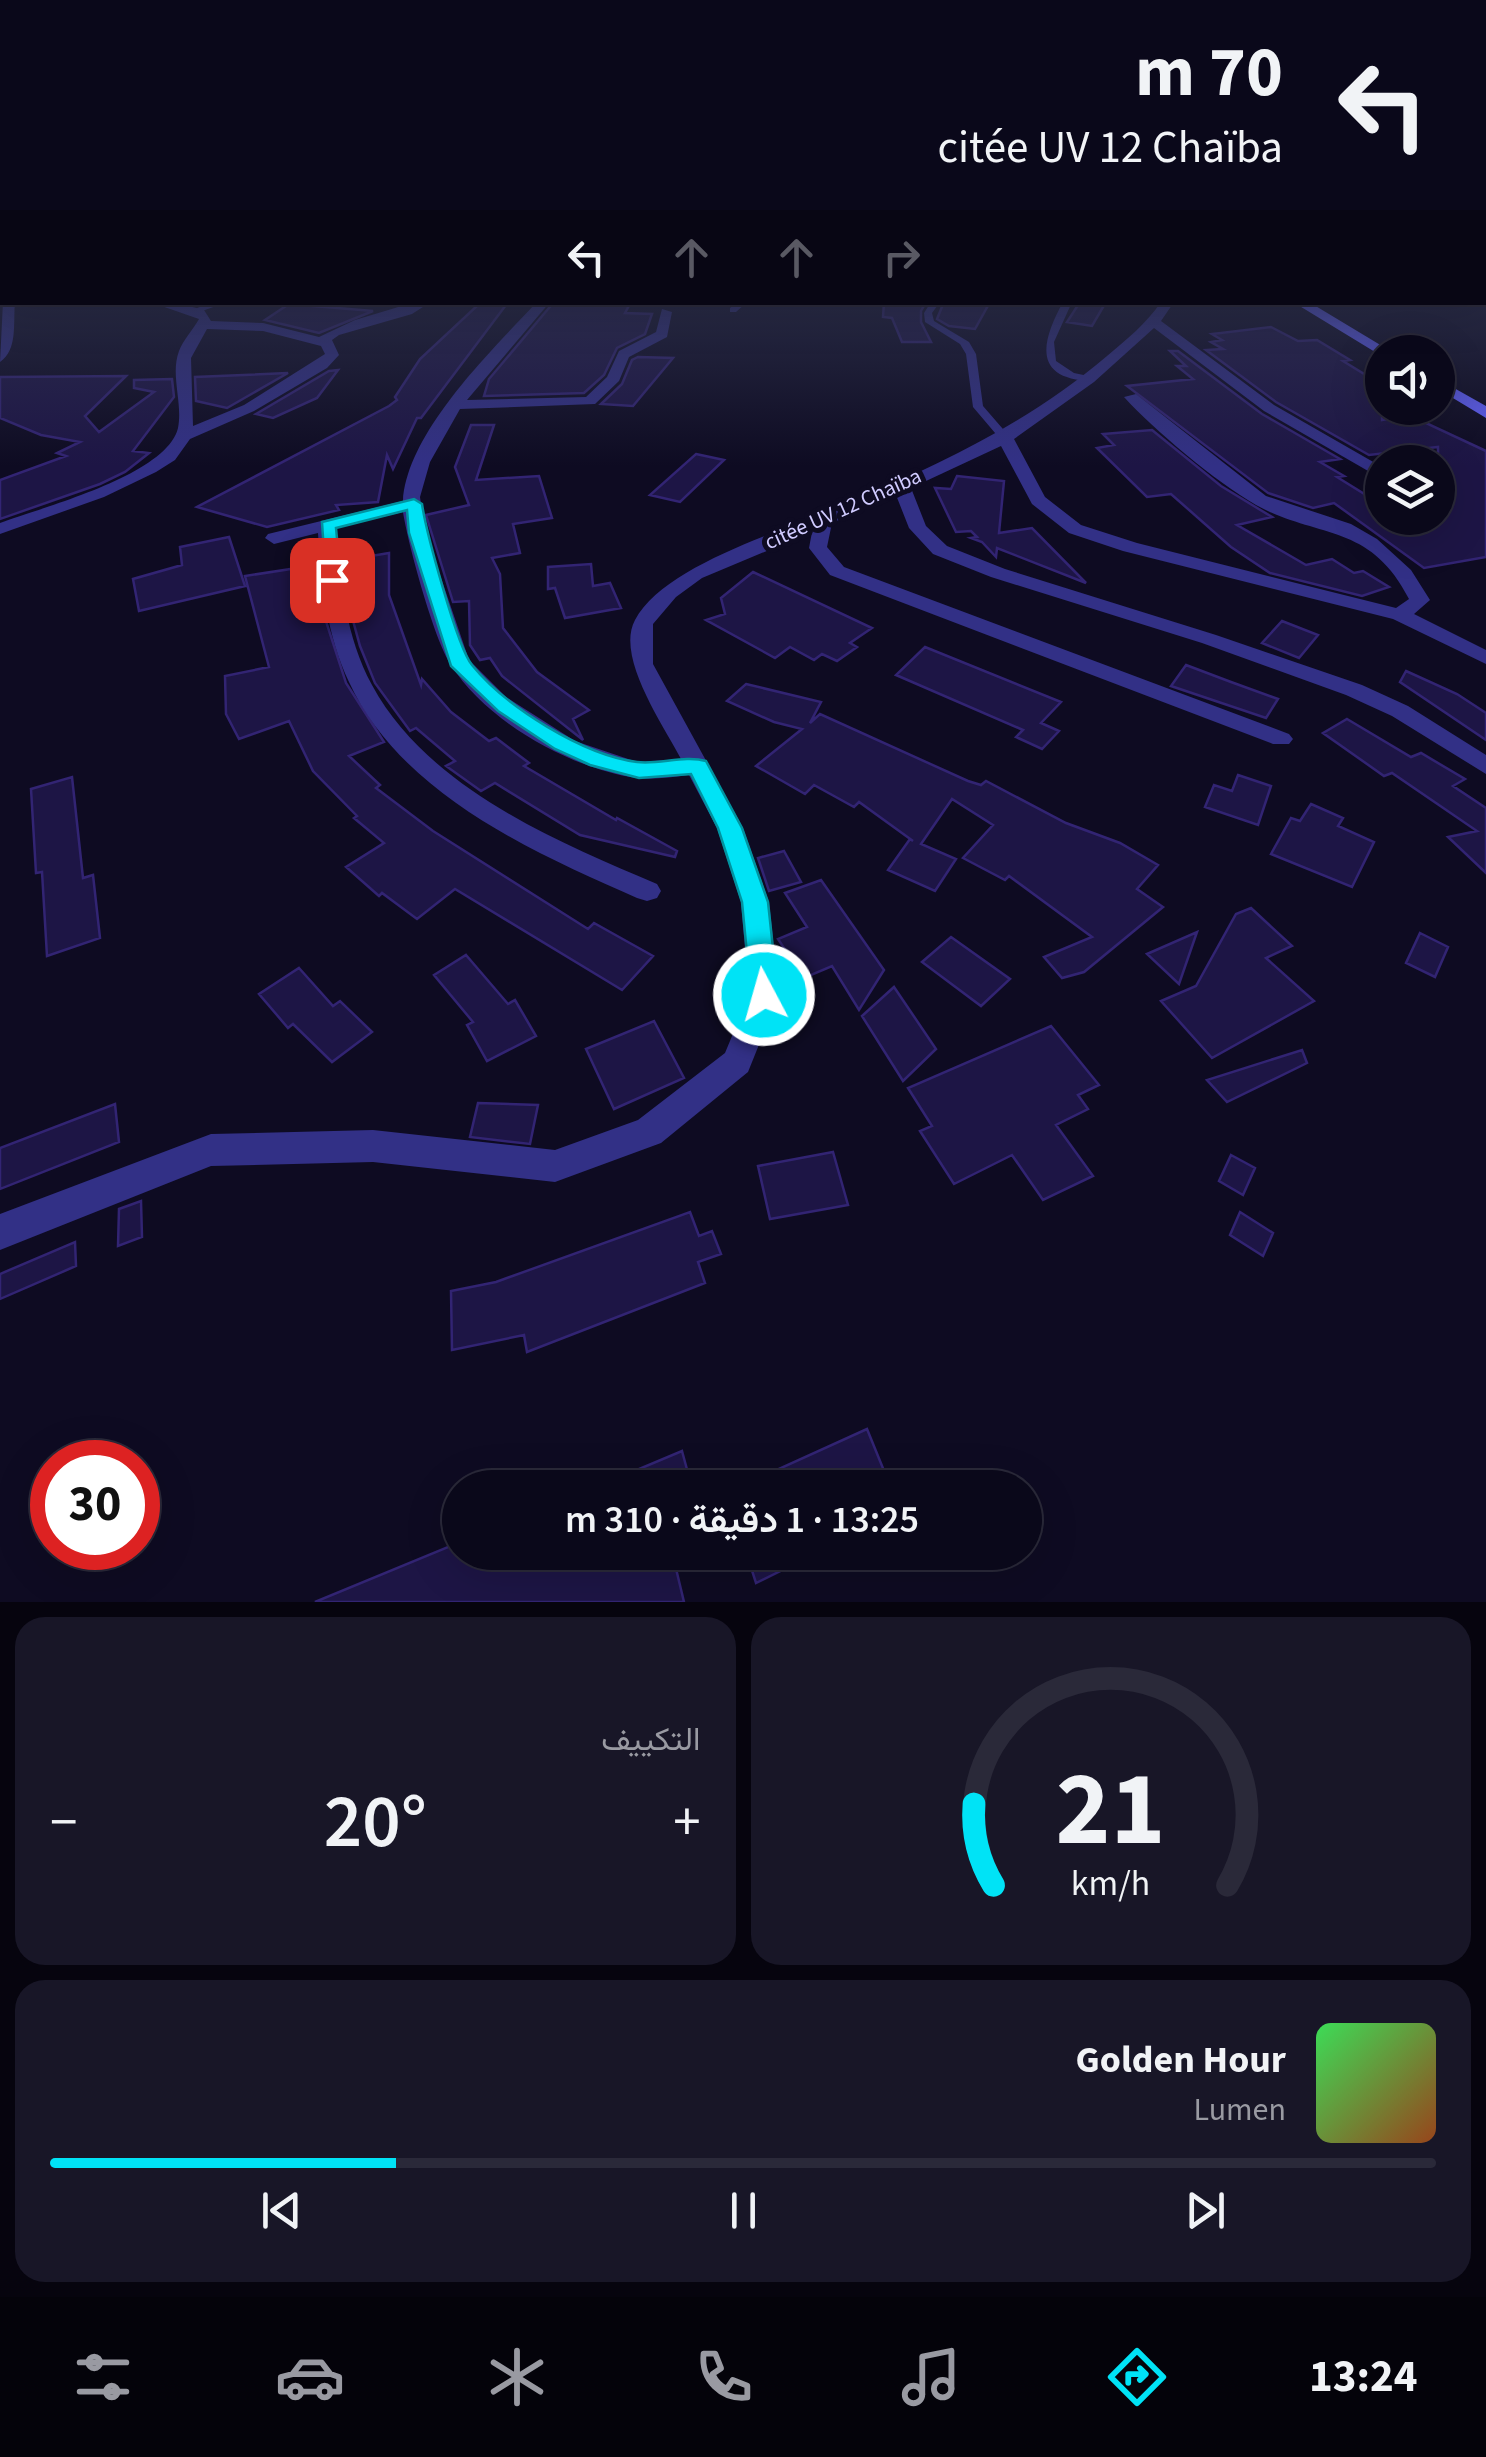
<!DOCTYPE html>
<html lang="ar">
<meta charset="utf-8">
<style>
:root{--surface:#0a081a;--page:#181627;--text:#f1f3f6;--muted:#999aa2;--line:#2a2939;--accent:#00e3f6}
body{margin:0;font-family:"Source Sans 3",Vazirmatn,sans-serif;background:var(--page);color:var(--text);direction:rtl;height:100vh;display:flex;flex-direction:column;font-size:38px;white-space:nowrap}
*{box-sizing:border-box;margin:0}
p{font-size:32px;color:var(--muted)}
.icon{flex:none;width:55px;height:55px;fill:none;stroke:currentColor;stroke-width:2;stroke-linecap:round;stroke-linejoin:round}
.map{position:relative;height:1602px;overflow:hidden;direction:ltr}
.drawer{display:flex;flex-direction:column;gap:15px;padding:15px;background:#06040e;flex:1}
.drawer>*{flex:none}
.hud{position:absolute;left:0px;top:0px;width:1488px;height:305px;box-shadow:0 10px 40px #0002,0 0 0 2px var(--line);direction:rtl;background:#0a081a;color:var(--text);overflow:hidden}
.buttons{position:absolute;left:1365px;top:335px;display:grid;gap:20px}
.buttons a{display:grid;place-items:center;width:90px;height:90px;border-radius:50%;background:var(--surface);box-shadow:0 10px 40px #0002,0 0 0 2px var(--line);font-size:50px}
.speed{position:absolute;left:30px;top:1440px;display:flex;gap:20px;font-size:50px;font-weight:700;text-align:center}
.speed>*{display:grid;place-content:center;width:130px;height:130px;border-radius:50%;background:var(--surface);box-shadow:0 10px 40px #0002,0 0 0 2px var(--line);line-height:1}
.speed .limit{border:15px solid #d22;background:#fff;color:#111}
.pin{position:absolute;display:grid;place-items:center;width:85px;height:85px;color:#fff;margin:-42px;border-radius:20px;box-shadow:0 5px 15px #0006}
.me{position:absolute;width:110px;margin:-55px;rotate:354deg;stroke-linejoin:round;filter:drop-shadow(0 0 8px #0008)}
.turn{display:flex;align-items:center;gap:35px;height:210px;padding:0 40px;font-size:45px}
.turn .icon{width:130px;height:130px;stroke-width:2.5}
.turn b{display:block;font-size:70px;line-height:85px}
.lanes{display:flex;align-items:center;height:95px;padding:0 40px;background:#0003;justify-content:center;gap:50px;direction:ltr}
.lanes .off{opacity:.35}
.big{font-size:75px;font-weight:600;line-height:1.1}
.drawer .card{flex:1;display:flex;flex-direction:column;justify-content:center;gap:15px;min-width:0;padding:0 35px;border-radius:30px;background:var(--page)}
.drawer .dial{align-items:center;gap:0}
.dial svg{height:260px;overflow:visible;fill:none;stroke:var(--line);stroke-width:7;stroke-linecap:round;text-anchor:middle}
.dial text{fill:var(--text);stroke:none}
.song{display:flex;align-items:center;gap:30px}
.cover{width:120px;height:120px;border-radius:15px;background:linear-gradient(135deg,hsl(130 70% 55%),hsl(20 70% 35%))}
.played{height:10px;border-radius:5px;background:linear-gradient(90deg,var(--accent) 25%,var(--line) 25%)}
.keys{display:flex;justify-content:space-around;direction:ltr}
.heat{display:flex;justify-content:space-between;align-items:center;font-size:55px;direction:ltr}
.drawer .tiles{flex:1;display:grid;gap:15px;grid-template-columns:1fr 1fr}
.card:last-child{grid-column:span 2}
.trip{position:absolute;left:442px;top:1470px;width:600px;height:100px;border-radius:50px;background:var(--surface);box-shadow:0 10px 40px #0002,0 0 0 2px var(--line);font-weight:600;line-height:100px;text-align:center;direction:rtl}
.tabs{display:flex;height:160px;justify-content:space-around;align-items:center;background:#04030a;color:var(--muted)}
.tabs .icon{width:70px;height:70px}
.tabs .selected{color:var(--accent)}
.tabs b{font-size:45px;color:var(--text)}
.map>svg:first-child{display:block}
</style>
<div class="map">
<svg width="1486" height="1602" viewBox="0 0 1486 1602">
<rect width="100%" height="100%" fill="#0e0b22"/>
<path fill="#1d1545" stroke="#322473" stroke-width="2.5" d="M554,302h77l-6,11 27,1 -7,20 -28,14 -13,27 -20,18 -100,3 5,-17z
M884,302h42l-5,9v11l10,20h-29l-10,-24 -9,-1z
M944,302h46l-15,27 -26,-3 -12,-7z
M1080,302h26l-14,24 -25,-4z
M289,304l84,7 -54,22 -54,-13z
M479,304l27,1 -85,113h-4l-24,51 -6,-14 -9,47 -42,3 3,5 -72,17 -70,-20 192,-101 8,-6 -2,-3 25,-38z
M1271,327l27,14 19,-1 33,20 -7,1 39,24v35l22,-4 12,7 8,-1 62,29v106l-62,11 -90,-65 -21,5 -45,-15 -141,-107 66,-7 -16,-13h9l-16,-15h8l84,63 78,45 -20,3 24,14 -7,1 45,28v13h56v-71l-69,8 -93,-53 -70,-52 17,-1 -12,-7 11,-2 -10,-6z
M638,357l35,1 -40,48 -32,-2 21,-20 10,-24z
M338,370l-21,28 -44,20 -17,-4 73,-43z
M288,373l-61,35 -31,-7 -1,-24z
M126,376l-41,40 14,16 55,-40 -20,-4v-8l38,-1 2,18 -41,54 16,2 -24,19 -25,12 -100,35v-39l66,-24 -9,-3 23,-11 -39,-7 -41,-17v-41z
M471,425h23l-18,55 63,-4 13,42 -39,6 7,29 -28,5 8,16 3,54 34,44 52,38 -16,9 10,21 -81,-64 -12,-18 -10,2 -10,-15 -1,-44 -16,1 -27,-87 43,-10 -14,-38z
M1152,430l69,56 51,31 -35,8 69,40 26,-6 22,14 9,-2 26,16 -27,9 -92,-23 -39,-26 -60,-53 -24,3 -50,-49 17,-3 -11,-11z
M696,454l28,6 -44,42 -30,-7z
M957,476l47,5 -5,52 33,-5 54,55 -89,-35 -1,9 -14,-15 -11,-4 6,-1 -6,-6 -15,1 -21,-44 16,1z
M229,537l16,49 -106,25 -6,-32 49,-14 -2,-18z
M389,553v42l32,90 1,-6 29,33 38,29 7,-3 33,25 -5,3 92,54 1,-2 60,33 -2,6 -95,-22 -85,-52 -14,8 -35,-25 9,-5 -39,-33 -6,3 -35,-48 -15,-37 -11,-40 6,-1 -2,-46z
M591,564l2,22 17,-3 11,25 -56,10 -10,-30 -7,1v-22z
M291,569l10,47 22,-4 23,71 38,59 -35,14 31,29 -4,3 57,43 155,98 6,-6 59,33 -31,34 -167,-101 -38,30 -35,-26 -3,3 -33,-29 38,-24 -30,-25 3,-2 -44,-45 -24,-50 -50,18 -13,-25 -1,-38 44,-9 -24,-91z
M753,572l119,56 -22,15 7,4 -20,14 -15,-7 -8,6 -24,-13 -15,11 -69,-38 19,-6 -4,-16z
M1282,621l36,14 -19,23 -37,-15z
M925,647l136,55 -20,21 18,8 -17,18 -26,-12 7,-7 -127,-55z
M1186,665l45,17 47,17 -12,19 -95,-32z
M1406,671l51,23 29,19v27l-86,-58z
M746,684l75,18 -11,21 10,-9 148,67 13,4 5,-4 80,42 54,20 38,22 -21,24 26,18 -79,65 -22,6 -18,-21 48,-20 -83,-61 -4,4 -42,-22 30,-33 -41,-26 -31,45 35,15 -21,32 -47,-21 22,-31 3,2 -54,-39 -5,5 -40,-22 -9,9 -49,-28 46,-37 -28,-7 -47,-21z
M1347,719l64,38 10,-4 44,26 -12,7 33,22v65l-38,-36 29,-6 -85,-58 -8,3 -61,-43z
M1238,775l33,11 -13,39 -53,-18 9,-22 18,6z
M72,777l11,101 10,-3 7,63 -53,18 -5,-84 -6,1 -5,-84z
M1311,804l32,14 -5,8 36,16 -22,45 -81,-33 20,-36 9,3z
M784,851l17,31 -32,9 -11,-33z
M821,880l63,90 -25,40 -27,-44 -28,12 -26,-39 29,-12 -22,-34z
M1251,908l41,38 -26,12 48,43 -102,57 -51,-57 35,-15 40,-72z
M1197,932l-18,52 -32,-30z
M1420,933l28,14 -13,30 -29,-14z
M951,937l59,42 -29,27 -59,-44z
M466,955l42,49 7,-4 21,36 -49,25 -20,-36 6,-3 -39,-47z
M299,968l34,38 7,-5 32,31 -40,30 -39,-38 -5,4 -29,-34z
M894,987l42,62 -33,32 -41,-65z
M654,1021l30,57 -70,31 -28,-60z
M1051,1026l48,59 -21,10 10,14 -32,16 37,51 -50,24 -31,-45 -58,29 -34,-53 12,-5 -24,-38z
M1302,1050l5,13 -80,39 -20,-22z
M478,1103l60,2 -8,39 -60,-7z
M115,1104l4,38 -119,47v-41z
M833,1152l15,53 -78,14 -12,-53z
M1231,1155l24,13 -12,27 -24,-14z
M141,1201l1,36 -24,9 1,-37z
M690,1212l9,24 13,-5 9,23 -23,8 7,21 -178,69 -3,-17 -72,15 -1,-59 45,-9z
M1240,1212l33,21 -10,23 -33,-21z
M75,1242l1,24 -76,33v-25z
M867,1429l24,59h-154z
M682,1451l10,37h-96v-1z
M460,1542v10h212l12,50h-369z
M746,1552h73l-63,31z"/>
<g fill="none" stroke-linecap="round" stroke-linejoin="round">
<path fill="#323086" fill-rule="evenodd" d="M212,302h15l-33,12 -4,-3z
M737,302h10l-11,10h-6v-4z
M931,302h9l-8,11 2,8 35,21 7,12 7,52 26,30v4h-8l-28,-33 -7,-53 -6,-10 -35,-22 -1,-9z
M1063,302h9l-18,40 2,19 18,12 19,4v4c-61,-1 -52,-39 -30,-79z"/>
<path fill="#323086" fill-rule="evenodd" d="M3,302h12c-2,21 3,48 -15,60z
M150,302h23l31,8 7,11 52,2 56,14 36,-17 60,-18 11,3 -14,9 -73,21 -7,5 7,15 -12,13 -73,43 -64,28 -15,21 -19,12 -52,25 -104,37v-11c43,-16 167,-48 178,-95 5,-25 -8,-53 1,-77 4,-11 14,-21 20,-32zM207,329l56,2 58,15 4,8 -81,51 -51,21 -2,-68z
M537,302h13l-83,98 119,-3 21,-20 12,-26 37,-19 6,-23 10,3 -5,25 -38,20 -10,24 -24,23 -135,5 -30,53 -10,35 5,34 44,129 37,37 69,44 62,21 44,-3c-17,-33 -66,-102 -46,-139 30,-57 158,-92 217,-118 91,-39 179,-81 255,-146 20,-17 39,-32 54,-54h13l-13,19 113,84 108,62v12l-118,-68 -110,-83 -60,54 -80,57 31,58 36,28 56,18 259,65 13,-9c-39,-77 -92,-60 -153,-94 -40,-23 -102,-75 -132,-108l12,-3 130,102 85,28 26,15 34,31 19,30 -16,14 72,36v14l-93,-45 -270,-68 -54,-18 -37,-29 -31,-58 -90,42 15,38 21,20 58,23 211,66 146,50 46,21 78,49v19l-94,-58 -46,-21 -144,-52 -211,-66 -58,-23 -24,-26 -13,-33 -64,28 -5,24 17,20 445,167 4,5 -4,5h-16l-443,-169 -21,-27 3,-16 -110,46 -26,19 -23,27v40l90,164 26,74 10,93 -31,77 -87,71 -106,39 -182,-20 -162,4 -211,84v-36l211,-80 162,-4 182,20 83,-30 87,-67 24,-58 -8,-93 -24,-74 -28,-53c-17,2 -36,5 -53,3 -66,-10 -149,-56 -185,-113 -17,-26 -43,-121 -48,-153l-67,16c4,53 10,109 36,157 55,102 183,156 285,199l4,7 -4,7 -10,3 -10,-3c-105,-46 -237,-105 -288,-216 -22,-47 -28,-98 -31,-149l-44,11 -9,-6 3,-4 135,-33c4,-69 88,-150 134,-199z"/>
<path fill="#6362ff" fill-rule="evenodd" d="M1293,302h16l83,50 -12,3z
M1438,379l48,27v12l-48,-29z"/>
</g>
<linearGradient id="sky" x2="0" y2="1"><stop stop-color="#080613"/><stop offset="0.52" stop-color="#30344f"/><stop offset="1" stop-color="#30344f" stop-opacity="0"/></linearGradient>
<rect width="1486" height="466" fill="url(#sky)"/>
<path fill="#00e3f6" stroke="#0094a0" stroke-width="2.5" d="M414,499l8,5c4,27 35,143 50,161 34,42 111,90 165,97 22,3 47,-7 69,-1l36,67 26,74 10,93 -4,8 -10,3 -9,-3 -4,-8 -9,-93 -24,-74 -27,-54 -52,4 -49,-13 -35,-16 -57,-38 -47,-45 -42,-133 -2,-23 -71,18 5,52 -9,5 -6,-2 -4,-61z"/>
<g text-anchor="middle" dominant-baseline="central" stroke-width="10" stroke-linejoin="round" paint-order="stroke">
<g font-size="22" fill="#d0cbff" stroke="#0e0b22">
<text transform="translate(843 509) rotate(-24)">citée UV 12 Chaïba</text>
</g>
</g>
</svg>
<div class="buttons">
<a><svg class="icon" aria-label="sound" viewBox="0 0 24 24"><path d="M4 9h4l5-4v14l-5-4H4zM17 9q2 3 0 6"/></svg></a>
<a><svg class="icon" aria-label="layers" viewBox="0 0 24 24"><path d="M12 4l9 5-9 5-9-5zM3 14l9 5 9-5"/></svg></a>
</div>
<div class="speed"><div class="limit">30</div></div>
<div class="pin" style="left:332px;top:580px;background:#d93025"><svg class="icon" aria-label="arrive" viewBox="0 0 24 24"><path d="M6 21V4h12l-3 4 3 4H6"/></svg></div>
<svg class="me" style="left:764px;top:995px" viewBox="-20 -20 40 40"><circle r="17" fill="#00e3f6" stroke="#fff" stroke-width="3"/><path d="M0-11L8 9 0 5-8 9z" fill="#fff"/></svg>
<div class="trip">13:25 · 1 دقيقة · 310 m</div>
<div class="hud">
<div class="turn"><svg class="icon" aria-label="left" viewBox="0 0 24 24"><path d="M17 20v-9H6M10 6l-5 5 5 5"/></svg><div><b>70 m</b>citée UV 12 Chaïba</div></div>
<div class="lanes"><svg class="icon" aria-label="left" viewBox="0 0 24 24"><path d="M17 20v-9H6M10 6l-5 5 5 5"/></svg><svg class="icon off" aria-label="ahead" viewBox="0 0 24 24"><path d="M12 20V5M6 11l6-6 6 6"/></svg><svg class="icon off" aria-label="ahead" viewBox="0 0 24 24"><path d="M12 20V5M6 11l6-6 6 6"/></svg><svg class="icon off" aria-label="right" viewBox="0 0 24 24"><path d="M7 20v-9h11M14 6l5 5-5 5"/></svg></div>
</div>
</div>
<section class="drawer">
<div class="tiles">
<div class="card dial"><svg viewBox="0 0 100 80">
<path d="M14 69A42 42 0 1 1 86 69"/>
<path d="M14 69A42 42 0 0 1 8 44" stroke="#00e3f6"/>
<text x="50" y="56" font-size="32" font-weight="700">21</text>
<text x="50" y="72" font-size="11">km/h</text>
</svg></div>
<div class="card"><p>التكييف</p>
<div class="heat"><a>−</a><b class="big">20°</b><a>+</a></div>
</div>
<div class="card">
<div class="song"><i class="cover"></i><div><b>Golden Hour</b><p>Lumen</p></div></div>
<div class="played"></div>
<div class="keys"><svg class="icon" aria-label="previous" viewBox="0 0 24 24"><path d="M18 5L8 12l10 7zM5 5v14"/></svg><svg class="icon" aria-label="pause" viewBox="0 0 24 24"><path d="M8 5v14M16 5v14"/></svg><svg class="icon" aria-label="next" viewBox="0 0 24 24"><path d="M6 5l10 7-10 7zM19 5v14"/></svg></div>
</div>
</div>
</section>
<nav class="tabs">
<b>13:24</b>
<svg class="icon selected" aria-label="directions" viewBox="0 0 24 24"><path d="M12 3l9 9-9 9-9-9zM9 14v-3h6M13 9l2 2-2 2"/></svg>
<svg class="icon" aria-label="music" viewBox="0 0 24 24"><path d="M9 18V5l10-2v13"/><circle cx="6" cy="18" r="3"/><circle cx="16" cy="16" r="3"/></svg>
<svg class="icon" aria-label="phone" viewBox="0 0 24 24"><path d="M5 4h4l2 5-3 2q2 4 5 5l2-3 5 2v4C11 20 4 13 5 4z"/></svg>
<svg class="icon" aria-label="climate" viewBox="0 0 24 24"><path d="M12 3v18M4 7l16 10M4 17L20 7"/></svg>
<svg class="icon" aria-label="car" viewBox="0 0 24 24"><path d="M5 17H2v-5l4-1 3-4h7l3 4 3 1v5h-3M9 17h6M6 11h13"/><circle cx="7" cy="17" r="2"/><circle cx="17" cy="17" r="2"/></svg>
<svg class="icon" aria-label="filters" viewBox="0 0 24 24"><path d="M4 7h16M4 17h16"/><circle cx="9" cy="7" r="2"/><circle cx="15" cy="17" r="2"/></svg>
</nav>
